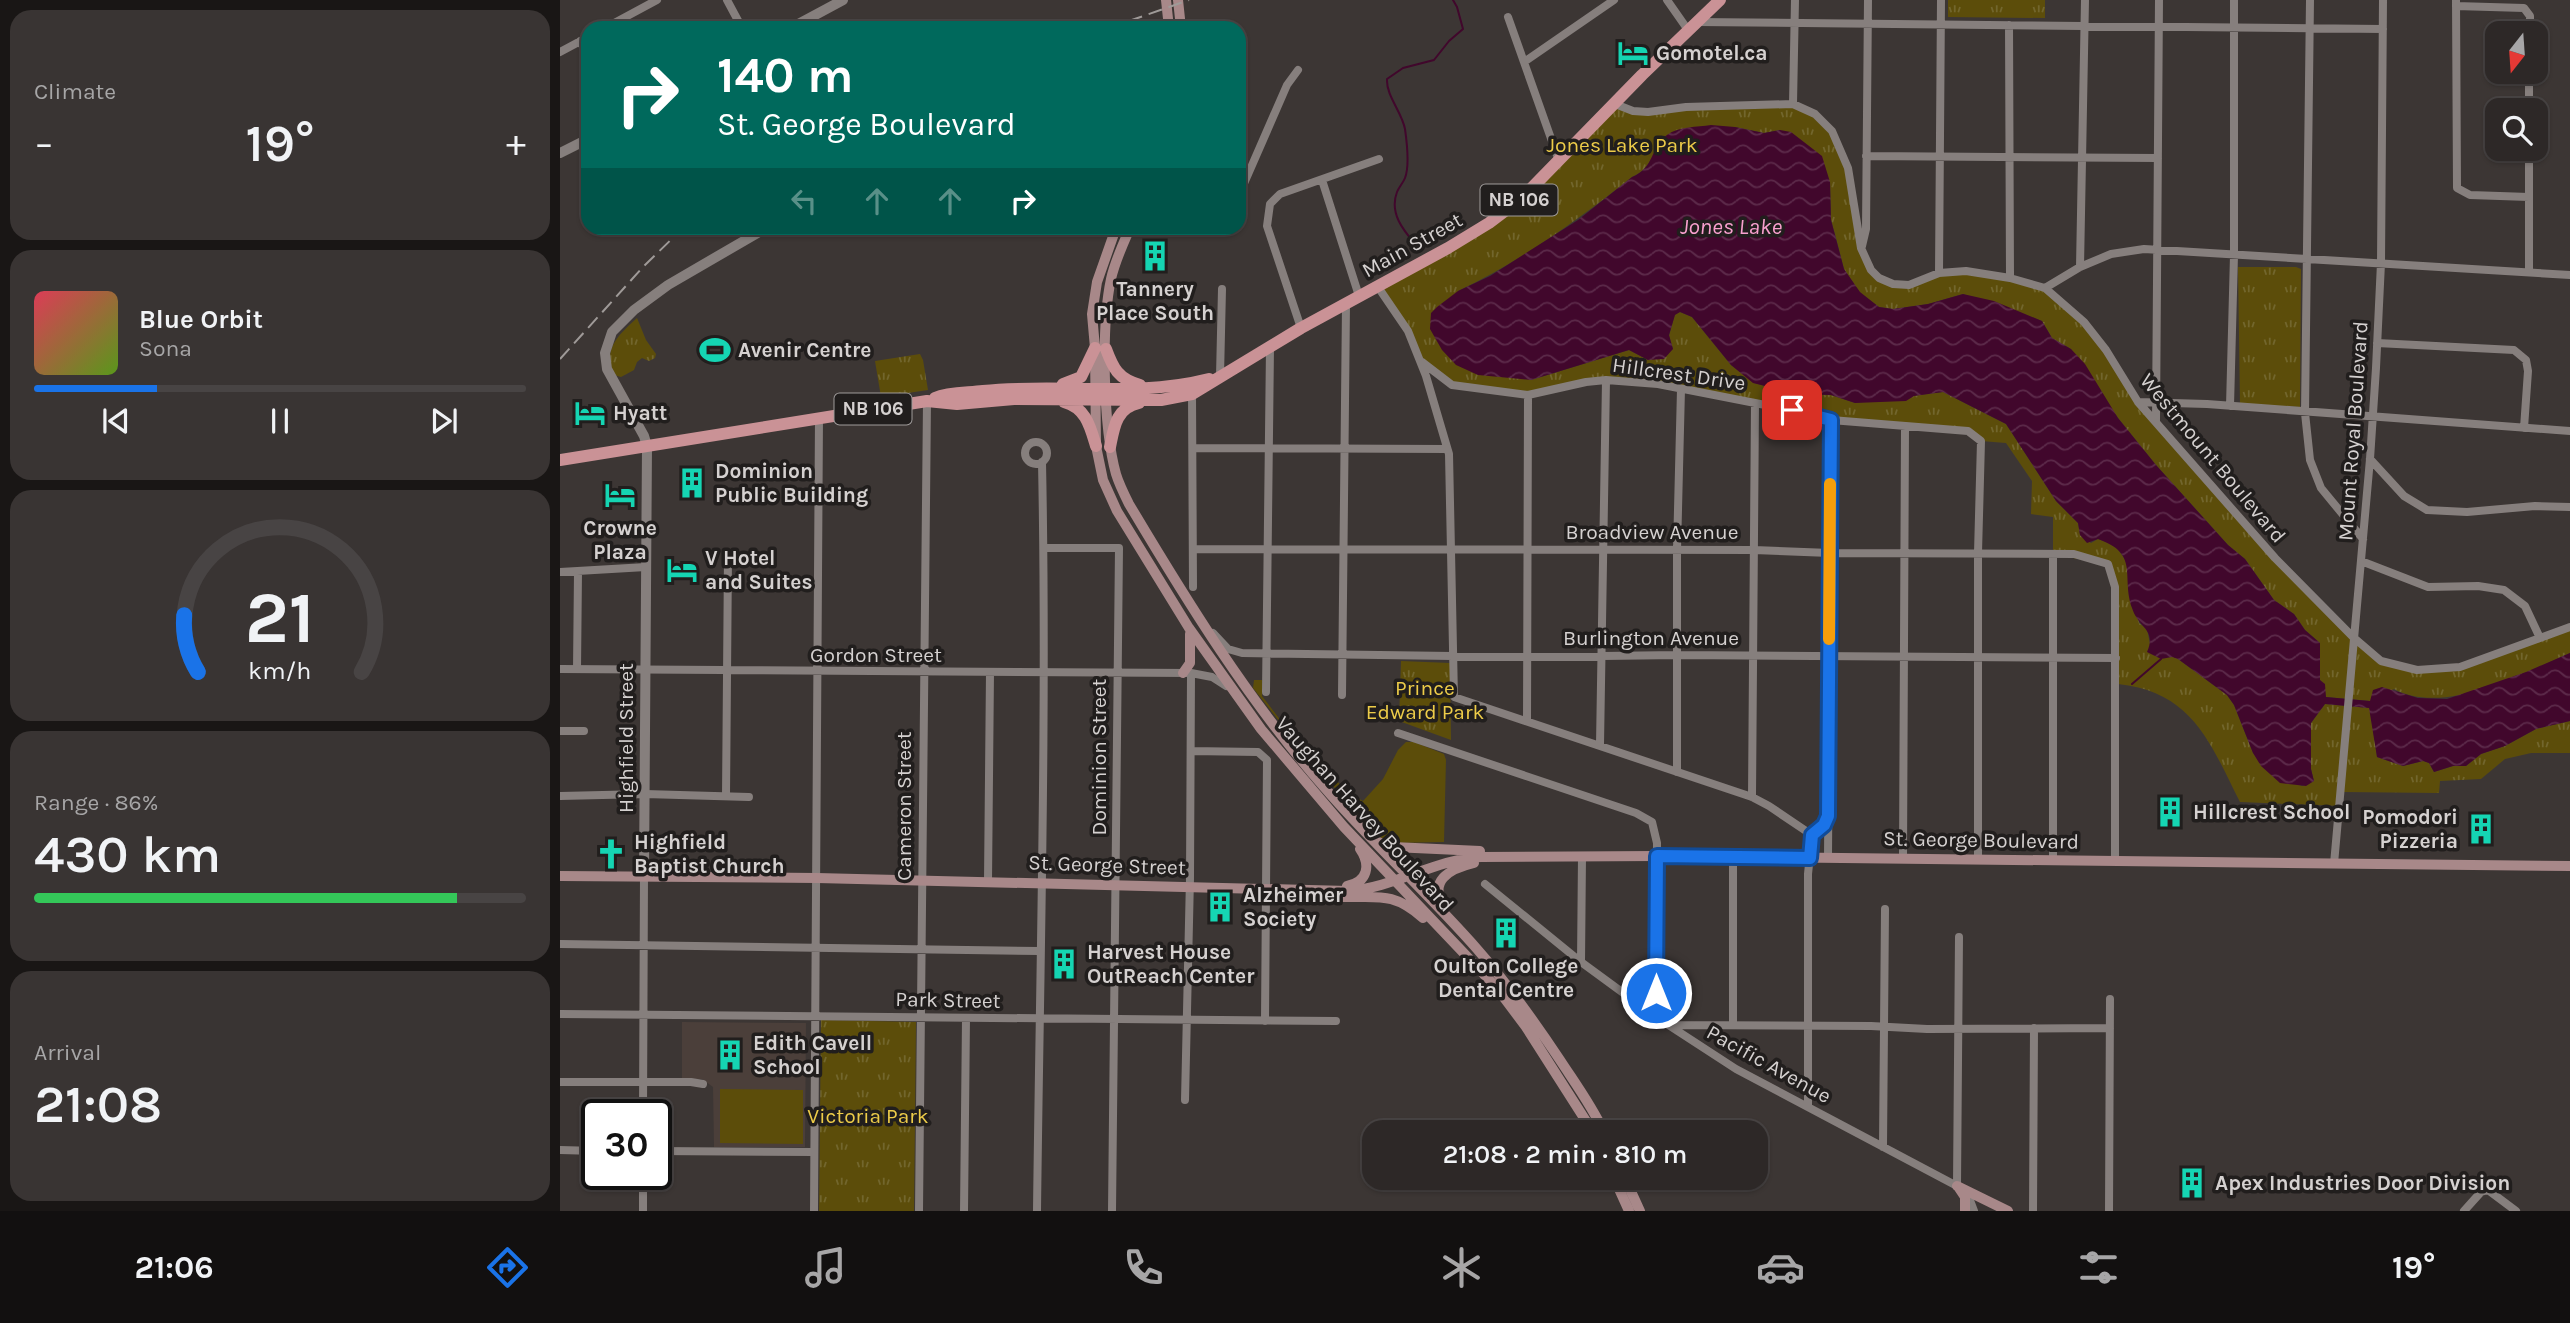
<!DOCTYPE html>
<meta charset="utf-8">
<style>
:root{--surface:#2d2827;--page:#393433;--text:#f1f3f6;--muted:#a7a6a7;--line:#484444;--accent:#1a73e8}
body{margin:0;font-family:Karla,sans-serif;background:var(--page);color:var(--text);height:100vh;display:flex;flex-direction:column;font-size:26px;white-space:nowrap}
*{box-sizing:border-box;margin:0}
p{font-size:23px;color:var(--muted)}
.icon{flex:none;width:38px;height:38px;fill:none;stroke:currentColor;stroke-width:2;stroke-linecap:round;stroke-linejoin:round}
.map{position:relative;flex:1;overflow:hidden}
.details{display:flex;flex-direction:column;gap:10px;padding:10px;background:#191615;width:560px}
.details>*{flex:none}
.banner{position:absolute;left:21px;top:21px;width:665px;height:214px;border-radius:21px;box-shadow:0 2px 5px #0004,0 0 0 2px var(--line);background:#00695c;color:#fff;overflow:hidden}
.needle{width:46px;rotate:197deg}
.tools{position:absolute;left:1925px;top:21px;display:grid;gap:14px}
.tools a{display:grid;place-items:center;width:63px;height:63px;border-radius:14px;background:var(--surface);box-shadow:0 2px 5px #0004,0 0 0 2px var(--line);font-size:35px}
.speed{position:absolute;left:21px;top:1099px;display:flex;gap:14px;font-size:35px;font-weight:700;text-align:center}
.speed>*{display:grid;place-content:center;width:91px;height:91px;border-radius:50%;background:var(--surface);box-shadow:0 2px 5px #0004,0 0 0 2px var(--line);line-height:1}
.speed .limit{border:4px solid #111;border-radius:10px;background:#fff;color:#111}
.pin{position:absolute;display:grid;place-items:center;width:60px;height:60px;color:#fff;margin:-30px;border-radius:14px;box-shadow:0 4px 10px #0006}
.me{position:absolute;width:77px;margin:-38px;rotate:0deg;stroke-linejoin:round;filter:drop-shadow(0 0 5px #0008)}
.turn{display:flex;align-items:center;gap:24px;height:147px;padding:0 21px;font-size:32px}
.turn .icon{width:91px;height:91px;stroke-width:2.5}
.turn b{display:block;font-size:49px;line-height:60px}
.lanes{display:flex;align-items:center;height:66px;padding:0 21px;background:#0003;justify-content:center;gap:35px;direction:ltr}
.lanes .off{opacity:.35}
.big{font-size:52px;font-weight:600;line-height:1.1}
.details .card{flex:1;display:flex;flex-direction:column;justify-content:center;gap:10px;min-width:0;padding:0 24px;border-radius:21px;background:var(--page)}
.details .dial{align-items:center;gap:0}
.dial svg{height:182px;overflow:visible;fill:none;stroke:var(--line);stroke-width:7;stroke-linecap:round;text-anchor:middle}
.dial text{fill:var(--text);stroke:none}
.song{display:flex;align-items:center;gap:21px}
.cover{width:84px;height:84px;border-radius:10px;background:linear-gradient(135deg,hsl(350 70% 55%),hsl(90 70% 35%))}
.played{height:7px;border-radius:4px;background:linear-gradient(90deg,var(--accent) 25%,var(--line) 25%)}
.keys{display:flex;justify-content:space-around;direction:ltr}
.heat{display:flex;justify-content:space-between;align-items:center;font-size:38px;direction:ltr}
.charge{height:10px;border-radius:5px;background:linear-gradient(90deg,#34c759 86%,var(--line) 0)}
.trip{position:absolute;left:802px;top:1120px;width:406px;height:70px;border-radius:21px;background:var(--surface);box-shadow:0 2px 5px #0004,0 0 0 2px var(--line);font-weight:600;line-height:70px;text-align:center}
.menu{display:flex;height:112px;justify-content:space-around;align-items:center;background:#121010;color:var(--muted)}
.menu .icon{width:49px;height:49px}
.menu .selected{color:var(--accent)}
.menu b{font-size:32px;color:var(--text)}
main{display:flex;flex:1;min-height:0}
.map>svg:first-child{display:block}
</style>
<main>
<section class="details">
<div class="card"><p>Climate</p>
<div class="heat"><a>−</a><b class="big">19°</b><a>+</a></div>
</div>
<div class="card">
<div class="song"><i class="cover"></i><div><b>Blue Orbit</b><p>Sona</p></div></div>
<div class="played"></div>
<div class="keys"><svg class="icon" aria-label="previous" viewBox="0 0 24 24"><path d="M18 5L8 12l10 7zM5 5v14"/></svg><svg class="icon" aria-label="pause" viewBox="0 0 24 24"><path d="M8 5v14M16 5v14"/></svg><svg class="icon" aria-label="next" viewBox="0 0 24 24"><path d="M6 5l10 7-10 7zM19 5v14"/></svg></div>
</div>
<div class="card dial"><svg viewBox="0 0 100 80">
<path d="M14 69A42 42 0 1 1 86 69"/>
<path d="M14 69A42 42 0 0 1 8 44" stroke="#1a73e8"/>
<text x="50" y="56" font-size="32" font-weight="700">21</text>
<text x="50" y="72" font-size="11">km/h</text>
</svg></div>
<div class="card"><p>Range · 86%</p><b class="big">430 km</b><div class="charge"></div></div>
<div class="card"><p>Arrival</p><b class="big">21:08</b></div>
</section>
<div class="map">
<svg width="2010" height="1211" viewBox="0 0 2010 1211">
<defs>
<pattern id="park-tufts" width="24" height="20" patternUnits="userSpaceOnUse" patternTransform="scale(1.75)"><rect width="24" height="20" fill="#5c4d0a"/><path d="M3 7l-1-3M5 7V3M7 7l1-3M15 17l-1-3M17 17v-4M19 17l1-3" fill="none" stroke="#72662d"/></pattern>
<pattern id="water-waves" width="16" height="10" patternUnits="userSpaceOnUse" patternTransform="scale(1.75)"><rect width="16" height="10" fill="#41072c"/><path d="M0 5q4-4 8 0t8 0" fill="none" stroke="#5c2a4a"/></pattern>
</defs>
<rect width="100%" height="100%" fill="#3c3634"/>
<path fill="#4b3f3a" d="M122,1022l124,1 -1,124h-91l-1,-60 -11,-8h-20z"/>
<path fill="#5c4d0a" d="M694,680h8v16l36,47 51,50 14,8 20,-22 15,-29 8,-8h8l30,12 2,6 -2,82 -51,1 -16,-7 -72,-82 -52,-66z
M160,1089l83,1v54l-83,-1z"/>
<path fill="url(#park-tufts)" d="M1388,0h97v18l-97,-1z
M1055,104l18,7 170,-4 29,24 16,37 13,80 17,30 31,7 41,-14 95,17 39,34 54,80 137,156 106,103 36,9 43,-3 110,-40v26c-48,21 -126,63 -176,36l-24,12 -44,-4 -6,-17v-37l-15,-13 -11,-16 -20,-14 -29,-41 -17,-14 -72,-80 -38,-47 -47,-69 -19,-11 -10,-17 -79,-27 -35,10 -35,5 -14,-2 -19,-14 -16,-24 -9,-35 -4,-14 -1,-38 -50,-52 -16,3 -29,-6 -75,15c-7,15 -12,28 -28,35 -54,43 -111,84 -174,114l73,89 98,-30 19,10 25,-11 -4,-13 6,-22 5,-2 12,5 39,48 23,18 43,11 34,1 24,8 88,-11 63,32 50,77 22,22 2,12 11,8 7,-4 17,6 11,16 13,62 8,6 3,15 28,15 49,36 7,10 19,48 44,31 5,2 12,-5 -3,-12v-46l14,-19 45,4 7,49 26,9 20,-5 6,2 5,9 19,-6h13l15,-12 24,-8 31,-17 34,-8v32h-39l-26,6 -24,20 -41,2 -1,12 -96,-1 -2,14 -101,-4c-30,-59 -47,-110 -122,-118l-3,-97 -7,-22 -55,-11v-37l-22,-3 1,-33 -26,-38 -25,-2 -13,-10 -137,-11 -173,-36 -52,-4 -78,15 -76,-10 -32,-25 -12,-29 -30,-44 112,-64z
M1678,267h58l5,2 -1,138 -60,-3z
M77,318l9,22 10,14 -1,4 -6,3 -7,-3 -5,4 -3,8 -13,7c-5,-1 -9,-3 -10,-11 -5,-21 11,-34 26,-48z
M360,354l3,6 5,30 -47,7 -6,-36z
M841,661l49,2 1,77 -52,-19z
M261,1020l95,2 -2,189h-95z"/>
<path fill="url(#water-waves)" d="M1151,125l24,2 29,6 16,-3 11,2 31,24 8,26 1,38 13,49 16,23 19,15 14,2 35,-5 35,-10 31,7 48,20 10,17 19,11 14,15 33,54 38,47 72,80 17,14 29,41 20,14 11,16 15,13v37l5,4 1,13 44,4 3,-11 9,-3 36,11 29,1 79,-27 44,-19v68l-34,8 -31,17 -24,8 -15,12h-13l-19,6 -5,-9 -6,-2 -20,5 -26,-9 -8,-49 -44,-4 -14,19v46l3,12 -8,5 -26,-3 -19,-17 -8,-13 -19,-48 -7,-10 -49,-36 -6,-2 -11,2 -14,-7c10,-23 -9,-24 -15,-44 -11,-33 8,-54 -34,-69l-11,4 -7,-8 -2,-12 -22,-22 -50,-77 -63,-32 -29,4 -8,5 -51,2 -24,-8 -34,-1 -44,-11 -22,-18 -39,-48 -12,-5 -5,3 -6,20 4,14 -9,10 -16,1 -19,-10 -98,30 -53,-5 -22,-10 -14,-15 -12,-21 1,-16 6,-6 21,-16 32,-15 88,-56 54,-43c23,-9 18,-30 35,-42 12,-9 30,-8 44,-10z"/>
<g fill="none" stroke-linecap="round" stroke-linejoin="round">
<path stroke="#41072c" stroke-width="2" d="M856,245c-13,-15 -27,-32 -19,-53 2,-5 6,-9 8,-14 5,-13 2,-35 0,-49 -3,-17 -19,-33 -18,-50l16,-11 31,-8 15,-19 14,-12 -6,-22 -4,-7
M1572,684l29,-25"/>
<path stroke="#867f7d" stroke-width="8" d="M167,0l15,28
M1107,0l21,30
M1750,0l-5,413 5,47 11,28 42,51
M1896,0l1,188 13,7 59,2
M1896,6l68,2 6,8v17
M948,17l51,144
M1137,22l686,7
M1449,25l1,253
M45,28l52,-28
M20,41l8,15
M0,52l28,-15
M964,62l90,-62
M1055,104l18,7 15,1 38,-5 107,-3 22,10 17,17 16,37 13,80 10,22 8,8 14,6 16,1 30,-12 27,-2 44,7 35,10 39,34 22,28 32,52 137,156 78,79 28,24 36,9 43,-3 110,-40
M1233,104l2,-104
M1969,110v-38
M1306,156l292,2
M762,180l37,116
M679,195l48,-110 11,-15
M1302,246l4,-17 2,-229
M1520,267l5,-267
M1969,272v-123
M1379,273l2,-273
M818,287l30,44 18,45 23,78 5,243 298,100 17,9 43,29 -4,39v232
M1485,288l35,-21 31,-13 33,-5 426,26
M741,328l-34,-102 3,-22 10,-10 99,-35
M1817,343l137,7 12,10 2,11 -4,57
M862,362l30,23 76,10 58,-13 20,-2 52,4 153,30 20,6 137,11 13,10 -3,112v306
M660,376l2,-87
M632,394l1,193
M1578,402l69,2 363,27
M1670,406l4,-151v-255
M1596,421l3,-421
M465 453a11 11 0 1 1 22 0a11 11 0 1 1-22 0Z
M634,448l253,1
M1810,459l34,37 23,14 40,2 68,-6 35,1
M484,548h75l-7,663
M633,549l561,1 76,3 244,1 34,10 7,23v274
M1493,554v306
M1801,561l67,26 50,-1 26,4 21,16 15,32
M0,572l86,-5
M653,633l15,16 14,4 285,4 151,-2 438,3
M0,669l631,4 21,4 14,9
M17,669l1,-97
M706,692l4,-345
M782,695l4,-391
M967,721l1,-326
M0,731h24
M838,733l238,80 16,9 5,21 -1,174
M1040,745l6,-365
M631,751l67,1 9,8 -2,261
M1117,772v-222l4,-161
M0,796l85,-2 104,3
M166,796l2,-240
M1192,797l3,-394
M1173,857v168
M1268,858l3,-438
M1343,859l2,-433
M1774,864l36,-405 6,-91 5,-105 2,-263
M428,881l2,-209
M925,884l96,78 75,55 80,52 221,117 11,9 6,16
M0,944l479,7
M1021,962l1,-106
M0,1014l776,7
M1109,1025l202,1 56,3 183,-1
M0,1082h131l12,2
M625,1100l5,-222 1,-205
M83,1115l1,-240
M1323,1147l2,-238
M0,1150l37,1
M96,1151l158,1
M83,1174v37
M1397,1186l2,-249
M254,1211l5,-794
M359,1211l8,-810
M404,1211l2,-193
M477,1211c3,-249 10,-499 5,-749
M1473,1211l1,-183
M1549,1211l1,-212
M1904,1211l17,-19 7,-2 28,21"/>
<path stroke="#867f7d" stroke-width="10" d="M231,28l52,-28
M0,153l28,-14
M84,875l3,-429 -3,-10 -37,-67 -2,-16 7,-21 22,-22 34,-25 98,-57"/>
<path stroke="#a88889" stroke-width="10" d="M606,0l3,28
M618,0l3,28
M556,228l-19,54 -5,32 3,34 1,98 7,34 14,31 72,117 72,101 83,98 152,160 30,40 67,105
M570,228c-7,16 -15,33 -19,51 -10,47 -8,148 5,195 3,10 8,20 13,30 59,99 119,196 195,283 49,57 104,106 153,162 31,35 57,72 83,111 15,23 32,46 44,72
M623,673l7,-10v-29
M815,841l18,6 87,4
M0,876l257,2 531,13c46,-3 87,-32 133,-34l176,-1 913,10
M787,886c21,-4 24,-21 13,-37
M780,897c37,1 53,-6 83,21
M885,908c-18,-27 4,-39 29,-45
M1054,1178l15,33
M1065,1178l15,33
M1397,1186l51,25
M1399,1188l6,9v14"/>
<path stroke="#ca9296" stroke-width="12" d="M546,349c7,19 12,30 34,36
M503,384l18,-7 14,-29
M375,398c14,-6 33,-5 48,-7 75,-8 152,7 226,-12
M504,402c22,6 26,24 32,44
M550,447c4,-20 6,-39 29,-44
M0,460l367,-59 30,3 57,-5 147,1 31,-6 109,-66 147,-80 41,-25 33,-25 120,-123 78,-75"/>
<path stroke="#9f9a98" stroke-width="2" stroke-dasharray="14 7" stroke-linecap="butt" d="M549,28l80,-28
M0,359l83,-92 40,-39"/>
</g>
<g fill="none" stroke-linecap="round" stroke-linejoin="round">
<g stroke="#114b97" stroke-width="18">
<path id="route" d="M1096,993l1,-137 153,2 2,-23 12,-10 4,-9 3,-396 -39,-10"/>
</g>
<use href="#route" stroke="#1a73e8" stroke-width="12"/>
<path stroke="#f59e0b" stroke-width="12" d="M1269,639l1,-155"/>
</g>
<defs>
<g id="hotel-bare" transform="scale(2.415)"><path d="M-6-4.5h1.5V1H6V5H4.5V3h-9V5H-6ZM-4 0a1.8 1.8 0 1 1 3.6 0ZM.5 0V-2.5h3Q6-2.5 6 0Z" fill="#15d5b3" stroke="#211e1d" stroke-width="2.5" paint-order="stroke"/></g>
<g id="building-bare" transform="scale(2.415)"><path d="M-4-6H4V6H1V3H-1V6H-4ZM-2.5-4.3h1.7v1.8h-1.7ZM.8-4.3h1.7v1.8H.8ZM-2.5-1h1.7V.8h-1.7ZM.8-1h1.7V.8H.8Z" fill="#15d5b3" stroke="#211e1d" stroke-width="2.5" paint-order="stroke"/></g>
<g id="stadium-bare" transform="scale(2.415)"><path d="M0-5a6.5 5 0 1 0 0 10a6.5 5 0 1 0 0-10ZM-3.5-1.8h7v3.6h-7Z" fill="#15d5b3" stroke="#211e1d" stroke-width="2.5" paint-order="stroke"/></g>
<g id="church-bare" transform="scale(2.415)"><path d="M-1.2-6h2.4v3.5h3.3v2.4h-3.3V6h-2.4V-.1h-3.3v-2.4h3.3Z" fill="#15d5b3" stroke="#211e1d" stroke-width="2.5" paint-order="stroke"/></g>
</defs>
<g fill-rule="evenodd">
<use href="#hotel-bare" x="1073" y="53"/>
<use href="#building-bare" x="595" y="256"/>
<use href="#stadium-bare" x="155" y="350"/>
<use href="#hotel-bare" x="30" y="413"/>
<use href="#building-bare" x="132" y="483"/>
<use href="#hotel-bare" x="60" y="495"/>
<use href="#hotel-bare" x="122" y="570"/>
<use href="#building-bare" x="1610" y="812"/>
<use href="#building-bare" x="1921" y="829"/>
<use href="#church-bare" x="51" y="854"/>
<use href="#building-bare" x="660" y="907"/>
<use href="#building-bare" x="946" y="933"/>
<use href="#building-bare" x="504" y="964"/>
<use href="#building-bare" x="170" y="1055"/>
<use href="#building-bare" x="1632" y="1183"/>
</g>
<g text-anchor="middle" dominant-baseline="central" stroke-width="7" stroke-linejoin="round" paint-order="stroke">
<g fill="#211e1d" stroke="#9f9b9a" stroke-width="2">
<rect x="920.5" y="184.5" width="77" height="31" rx="5"/>
<rect x="274.5" y="393.5" width="77" height="31" rx="5"/>
</g>
<g font-size="19" font-weight="bold" fill="#d5d1d0">
<text x="959" y="200">NB 106</text>
<text x="313" y="409">NB 106</text>
</g>
<g font-size="21" font-weight="bold" fill="#d5d1d0" stroke="#211e1d" text-anchor="start">
<text x="1096" y="53">Gomotel.ca</text>
<text x="595" y="289" text-anchor="middle">Tannery<tspan x="595" dy="24">Place South</tspan></text>
<text x="178" y="350">Avenir Centre</text>
<text x="53" y="413">Hyatt</text>
<text x="155" y="471">Dominion<tspan x="155" dy="24">Public Building</tspan></text>
<text x="60" y="528" text-anchor="middle">Crowne<tspan x="60" dy="24">Plaza</tspan></text>
<text x="145" y="558">V Hotel<tspan x="145" dy="24">and Suites</tspan></text>
<text x="1633" y="812">Hillcrest School</text>
<text x="1898" y="817" text-anchor="end">Pomodori<tspan x="1898" dy="24">Pizzeria</tspan></text>
<text x="74" y="842">Highfield<tspan x="74" dy="24">Baptist Church</tspan></text>
<text x="683" y="895">Alzheimer<tspan x="683" dy="24">Society</tspan></text>
<text x="527" y="952">Harvest House<tspan x="527" dy="24">OutReach Center</tspan></text>
<text x="946" y="966" text-anchor="middle">Oulton College<tspan x="946" dy="24">Dental Centre</tspan></text>
<text x="193" y="1043">Edith Cavell<tspan x="193" dy="24">School</tspan></text>
<text x="1655" y="1183">Apex Industries Door Division</text>
</g>
<g font-size="21" fill="#edcc49" stroke="#211e1d">
<text x="1062" y="145">Jones Lake Park</text>
<text x="865" y="688">Prince<tspan x="865" dy="24">Edward Park</tspan></text>
<text x="308" y="1116">Victoria Park</text>
</g>
<g font-size="21" fill="#d5d1d0" stroke="#211e1d">
<text transform="translate(852 245) rotate(-29)">Main Street</text>
<text transform="translate(1119 374) rotate(8)">Hillcrest Drive</text>
<text transform="translate(1793 431) rotate(-86)">Mount Royal Boulevard</text>
<text transform="translate(1653 458) rotate(50)">Westmount Boulevard</text>
<text x="1092" y="532">Broadview Avenue</text>
<text x="1091" y="638">Burlington Avenue</text>
<text x="316" y="655">Gordon Street</text>
<text transform="translate(66 738) rotate(-90)">Highfield Street</text>
<text transform="translate(539 757) rotate(-90)">Dominion Street</text>
<text transform="translate(344 806) rotate(-90)">Cameron Street</text>
<text transform="translate(805 814) rotate(48)">Vaughan Harvey Boulevard</text>
<text transform="translate(1421 840) rotate(1)">St. George Boulevard</text>
<text transform="translate(547 865) rotate(2)">St. George Street</text>
<text transform="translate(388 1000) rotate(1)">Park Street</text>
<text transform="translate(1209 1064) rotate(29)">Pacific Avenue</text>
</g>
<g font-size="23" font-style="italic" fill="#f89fce" stroke="#211e1d">
<text x="1171" y="226">Jones Lake</text>
</g>
</g>
</svg>
<div class="tools">
<a><svg class="needle" viewBox="-14 -14 28 28"><path d="M0-13l5 13h-10z" fill="#e53935"/><path d="M0 13l5-13h-10z" fill="#a7a6a7"/></svg></a>
<a><svg class="icon" aria-label="search" viewBox="0 0 24 24"><circle cx="10" cy="10" r="6"/><path d="M15 15l6 6"/></svg></a>
</div>
<div class="speed"><div class="limit">30</div></div>
<div class="pin" style="left:1232px;top:410px;background:#d93025"><svg class="icon" aria-label="arrive" viewBox="0 0 24 24"><path d="M6 21V4h12l-3 4 3 4H6"/></svg></div>
<svg class="me" style="left:1096px;top:993px" viewBox="-20 -20 40 40"><circle r="17" fill="#1a73e8" stroke="#fff" stroke-width="3"/><path d="M0-11L8 9 0 5-8 9z" fill="#fff"/></svg>
<div class="trip">21:08 · 2 min · 810 m</div>
<div class="banner">
<div class="turn"><svg class="icon" aria-label="right" viewBox="0 0 24 24"><path d="M7 20v-9h11M14 6l5 5-5 5"/></svg><div><b>140 m</b>St. George Boulevard</div></div>
<div class="lanes"><svg class="icon off" aria-label="left" viewBox="0 0 24 24"><path d="M17 20v-9H6M10 6l-5 5 5 5"/></svg><svg class="icon off" aria-label="ahead" viewBox="0 0 24 24"><path d="M12 20V5M6 11l6-6 6 6"/></svg><svg class="icon off" aria-label="ahead" viewBox="0 0 24 24"><path d="M12 20V5M6 11l6-6 6 6"/></svg><svg class="icon" aria-label="right" viewBox="0 0 24 24"><path d="M7 20v-9h11M14 6l5 5-5 5"/></svg></div>
</div>
</div>
</main>
<nav class="menu">
<b>21:06</b>
<svg class="icon selected" aria-label="directions" viewBox="0 0 24 24"><path d="M12 3l9 9-9 9-9-9zM9 14v-3h6M13 9l2 2-2 2"/></svg>
<svg class="icon" aria-label="music" viewBox="0 0 24 24"><path d="M9 18V5l10-2v13"/><circle cx="6" cy="18" r="3"/><circle cx="16" cy="16" r="3"/></svg>
<svg class="icon" aria-label="phone" viewBox="0 0 24 24"><path d="M5 4h4l2 5-3 2q2 4 5 5l2-3 5 2v4C11 20 4 13 5 4z"/></svg>
<svg class="icon" aria-label="climate" viewBox="0 0 24 24"><path d="M12 3v18M4 7l16 10M4 17L20 7"/></svg>
<svg class="icon" aria-label="car" viewBox="0 0 24 24"><path d="M5 17H2v-5l4-1 3-4h7l3 4 3 1v5h-3M9 17h6M6 11h13"/><circle cx="7" cy="17" r="2"/><circle cx="17" cy="17" r="2"/></svg>
<svg class="icon" aria-label="filters" viewBox="0 0 24 24"><path d="M4 7h16M4 17h16"/><circle cx="9" cy="7" r="2"/><circle cx="15" cy="17" r="2"/></svg>
<b>19°</b>
</nav>
